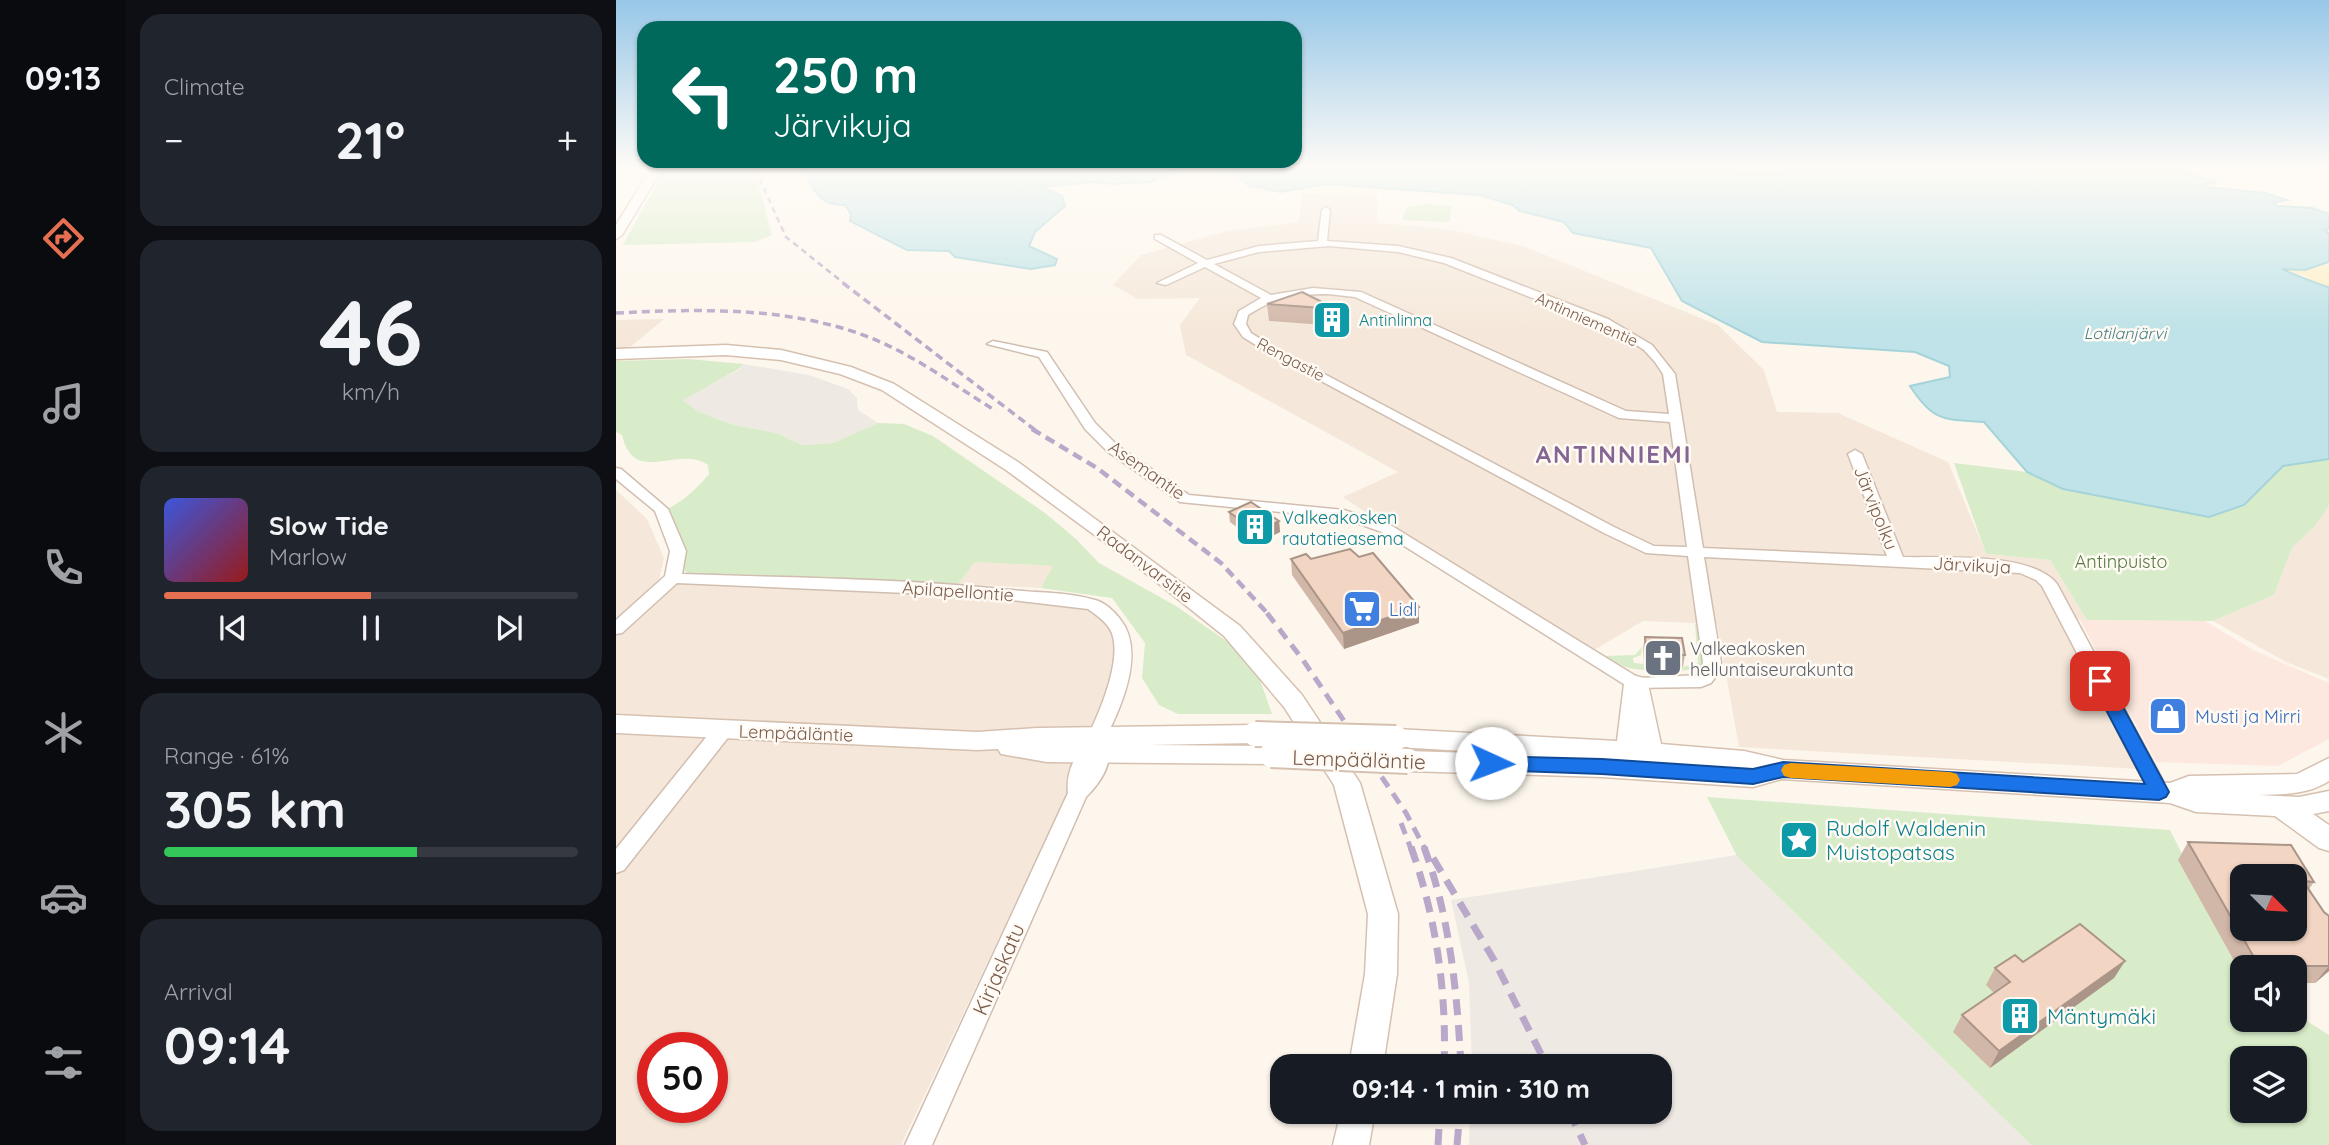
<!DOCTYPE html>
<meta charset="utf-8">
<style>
:root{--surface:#171b24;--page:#20242c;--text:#f1f3f6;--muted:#9ea1a6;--line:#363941;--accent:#e76f51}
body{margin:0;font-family:Quicksand,sans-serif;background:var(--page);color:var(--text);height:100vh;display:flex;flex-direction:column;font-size:26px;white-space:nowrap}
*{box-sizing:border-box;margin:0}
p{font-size:23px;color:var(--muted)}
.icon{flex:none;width:38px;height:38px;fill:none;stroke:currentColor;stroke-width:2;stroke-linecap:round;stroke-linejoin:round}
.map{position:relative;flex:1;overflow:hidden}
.details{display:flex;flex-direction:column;gap:14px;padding:14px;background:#0d0f14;width:490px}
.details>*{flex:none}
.hud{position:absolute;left:21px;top:21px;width:665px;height:147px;border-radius:21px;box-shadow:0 2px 5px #0004;background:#00695c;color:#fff;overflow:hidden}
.needle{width:46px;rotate:114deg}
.buttons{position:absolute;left:1614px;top:864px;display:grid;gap:14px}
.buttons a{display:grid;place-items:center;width:77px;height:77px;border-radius:14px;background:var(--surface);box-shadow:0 2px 5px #0004;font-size:35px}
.speed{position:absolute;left:21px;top:1032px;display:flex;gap:14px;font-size:35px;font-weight:700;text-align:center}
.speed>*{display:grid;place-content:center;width:91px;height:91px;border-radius:50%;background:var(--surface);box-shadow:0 2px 5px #0004;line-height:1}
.speed .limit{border:10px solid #d22;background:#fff;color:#111}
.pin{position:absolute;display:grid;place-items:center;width:60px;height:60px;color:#fff;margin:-30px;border-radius:14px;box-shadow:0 4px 10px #0006}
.me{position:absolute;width:77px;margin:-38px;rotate:92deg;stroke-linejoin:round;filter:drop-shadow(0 0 5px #0008)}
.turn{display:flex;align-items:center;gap:24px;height:147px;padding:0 21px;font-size:32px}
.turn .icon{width:91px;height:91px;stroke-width:2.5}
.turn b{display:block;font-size:49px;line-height:60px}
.big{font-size:52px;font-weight:800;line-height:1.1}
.details .tile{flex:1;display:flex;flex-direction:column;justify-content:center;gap:10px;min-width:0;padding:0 24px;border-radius:21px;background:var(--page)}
.details .dial{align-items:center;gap:0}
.dial b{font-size:91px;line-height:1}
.song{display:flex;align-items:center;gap:21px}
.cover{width:84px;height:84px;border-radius:10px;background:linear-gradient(135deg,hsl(230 70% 55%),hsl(0 70% 35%))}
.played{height:7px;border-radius:4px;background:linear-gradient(90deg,var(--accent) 50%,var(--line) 50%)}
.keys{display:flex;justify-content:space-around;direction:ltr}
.heat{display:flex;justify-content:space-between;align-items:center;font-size:38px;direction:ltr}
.charge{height:10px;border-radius:5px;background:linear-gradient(90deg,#34c759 61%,var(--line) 0)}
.trip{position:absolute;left:654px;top:1054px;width:402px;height:70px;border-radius:21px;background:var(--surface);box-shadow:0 2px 5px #0004;font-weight:800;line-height:70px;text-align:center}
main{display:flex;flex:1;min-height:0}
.tab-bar{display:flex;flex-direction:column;width:126px;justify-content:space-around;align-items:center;background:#090b0e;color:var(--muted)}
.tab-bar .icon{width:49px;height:49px}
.tab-bar .active{color:var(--accent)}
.tab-bar b{font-size:32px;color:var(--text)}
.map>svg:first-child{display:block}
</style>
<main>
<nav class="tab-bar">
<b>09:13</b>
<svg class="icon active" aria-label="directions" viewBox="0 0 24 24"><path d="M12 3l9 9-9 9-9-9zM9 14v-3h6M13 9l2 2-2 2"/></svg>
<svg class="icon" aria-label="music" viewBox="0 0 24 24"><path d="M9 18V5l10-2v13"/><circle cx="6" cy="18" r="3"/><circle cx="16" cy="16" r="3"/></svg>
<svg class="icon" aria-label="phone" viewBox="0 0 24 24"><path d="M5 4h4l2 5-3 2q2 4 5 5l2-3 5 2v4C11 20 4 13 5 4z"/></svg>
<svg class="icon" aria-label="climate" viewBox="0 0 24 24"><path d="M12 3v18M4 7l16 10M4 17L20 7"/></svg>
<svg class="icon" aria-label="car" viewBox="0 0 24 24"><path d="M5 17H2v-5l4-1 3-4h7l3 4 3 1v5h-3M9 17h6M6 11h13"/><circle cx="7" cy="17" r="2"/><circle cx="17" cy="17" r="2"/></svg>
<svg class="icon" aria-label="filters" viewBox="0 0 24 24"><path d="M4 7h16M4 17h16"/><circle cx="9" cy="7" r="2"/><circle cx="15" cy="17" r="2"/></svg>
</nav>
<section class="details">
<div class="tile"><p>Climate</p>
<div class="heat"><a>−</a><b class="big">21°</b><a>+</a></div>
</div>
<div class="tile dial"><b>46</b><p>km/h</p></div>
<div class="tile">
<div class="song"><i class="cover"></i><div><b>Slow Tide</b><p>Marlow</p></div></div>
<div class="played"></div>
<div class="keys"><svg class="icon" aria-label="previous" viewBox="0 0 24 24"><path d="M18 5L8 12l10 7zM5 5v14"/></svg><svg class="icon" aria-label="pause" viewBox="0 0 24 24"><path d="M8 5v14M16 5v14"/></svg><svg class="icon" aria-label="next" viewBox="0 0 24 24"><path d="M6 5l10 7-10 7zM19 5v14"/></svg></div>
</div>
<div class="tile"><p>Range · 61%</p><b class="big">305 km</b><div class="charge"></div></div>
<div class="tile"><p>Arrival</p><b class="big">09:14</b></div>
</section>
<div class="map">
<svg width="1713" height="1145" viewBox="0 0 1713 1145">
<rect width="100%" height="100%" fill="#fdf6ec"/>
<path fill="#f5e8da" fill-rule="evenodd" d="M761,193v30l70,6 76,17 195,79 46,45 13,42 61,1 110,49 38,92 64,6 37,60 -27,-1 79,150 -400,-22 -22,-123 -74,-3 -54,32 -106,-60 -140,-96 55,-25 -212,-117 -6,-30 20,-27 -62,1 -25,-14 28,-30 86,-24 72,-9 3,-28z
M48,319l-35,29h-13v-28z
M0,490l31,29 17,39 -5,22 -43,40z
M1713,505v174l-43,-17 -73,-41 61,-26 18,-47 24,-23z
M359,562l79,4 -13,22 -83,-4z
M65,579l288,14 120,14 23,21 8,19 -16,57 -45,108 -158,333h-285v-512zM37,1048h59v60h-59z"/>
<path fill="#fde8e0" d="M1464,620l125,1 50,30 74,32v56l-51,27 -122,-4z"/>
<path fill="#efe9e4" d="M128,364l65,11 39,14 9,9 1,12 20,13 -45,20 -31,2 -25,-12 -43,-8 -35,-13 -17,-13 55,-28z
M1121,855v1l294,289h-562l1,-34h191v-45h-189l-3,-83 -18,-83z"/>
<path fill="#d8ecc9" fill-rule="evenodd" d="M49,169h89l18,66 -17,7 -132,3z
M811,204l24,2 -1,16 -48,-2 5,-13z
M72,359l56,5 -7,6 -54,30 16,12 35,13 43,8 25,12 31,-2 45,-20 26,1 29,12 112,77 31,26 23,24 77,43 56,39 27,32 13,37h-94l-19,-9 -17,-27 3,-35 -33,-45 -71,-10 12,-22 -78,-4 -17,22 -268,-9 -9,-7 3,-19 -7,-21 -13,-17c19,-10 32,-21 45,-37l-1,-9c-30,-21 -74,22 -86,-30l-6,-3v-71z
M1713,459v46l-13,20 -24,23 -18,47 -61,26 -126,-1 -37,-60 -64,-6 -32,-91 73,9 36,17 181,16 39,-39z
M1079,624l4,1 5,40c-13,9 -62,7 -78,2 -7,-2 -13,-7 -20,-11l29,-1 7,-8 -1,8 -8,3 1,5 49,4 15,-4z
M1091,797l463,33 72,144v46h52v-7l35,22v110h-298l-294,-289zM1626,1059h52v52h-52z"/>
<path fill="#fcefc7" d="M1708,265l5,1v21h-8l-16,-11 -23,-7 23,1z"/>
<path fill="#bfe3e8" stroke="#a5d3da" stroke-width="2" d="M187,169h392l-32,7 -13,6 -37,2 -22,-2 -50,5 21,9 3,10 -30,26 -6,14 28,13 -2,6 -24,4 -76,-12 -6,-6 -42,-1 -57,-29 1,-7 -6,-9c-26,1 -31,-15 -42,-36z
M597,169l972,2 32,12 -14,1 4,3 58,6 22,7 -15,3 6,3 34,2 17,6v15l-4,1 4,4v28l-24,8 -23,-1c6,3 43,18 47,18v172l-46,7 -39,39 -35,12 -146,-28 -36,-17 -43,-50c-40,-3 -50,1 -74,-36l40,-9 -1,-11 -34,-14 -153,-10 -80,-41 -31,-53 -78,-15 -9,-11 -44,-11 -8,-6 -32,-10 -154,-11 -46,8 -32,-7 -14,-12z"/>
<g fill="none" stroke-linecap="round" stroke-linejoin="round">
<g stroke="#d1beb0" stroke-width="3">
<path id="street" d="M710,207l4,3 -3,31 71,5 53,12 157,61 44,26 23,29 28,174 184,8 -39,-102 7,-4 7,4 41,103c39,1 130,-5 154,27l112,208 -3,5 -7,3 -7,-3 -110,-211 -6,-6 -16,-7 -316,-16 17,105 -1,9 -9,12 -10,4 -71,1 -248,-156 -40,-14 -162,-16 -72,-50 -23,-23 -46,-72 -52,-13 6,-3 54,11 48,71 23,23 71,49 155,15 48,16 247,152 60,-3 4,-13 -15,-106 -42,-3 -42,-20 -337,-181 -24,-15 -9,-13 5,-13 22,-13 -56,-31 -39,18 -9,-2 41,-20 -43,-24v-4h6l46,25 52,-14 59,-5 4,-31zM713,246l69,6 46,11 172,68 28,19 11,12 8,12 6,40 -43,-3 -265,-119 -48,-4 -42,7 -57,-31 45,-12zM712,294l27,3 264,121 51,4 17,125 -33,-1 -40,-19 -339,-179 -24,-15 -5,-9 2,-9c25,-17 50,-21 80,-21z
M0,468l5,1 47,40 18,42 -4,23c109,4 220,4 329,16 26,3 58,2 84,10 9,2 19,11 25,19 26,32 2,87 -15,120 11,21 -4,43 -19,58l-154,348h-27l163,-352c-3,-24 10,-39 21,-59 12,-25 34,-77 22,-103 -5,-10 -15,-16 -23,-22l-111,-13 -300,-13 -55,50 -6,1v-14l49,-44 5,-25 -15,-40 -39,-32z
M107,723l7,2 2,5 -2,5 -106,135 -8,3v-24l100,-124z"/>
</g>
<g stroke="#d6c0b0" stroke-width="3">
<path id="secondary" d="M35,169h11l-40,66 -6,4v-14z
M110,345l55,5 70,17 43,17 124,78 222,164 62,69 58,88 38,131 -1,60 -14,92h-34l16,-92 3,-60 -34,-129 -50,-78 -60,-71 -90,-72 -128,-94 -124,-80 -42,-16 -59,-14 -55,-5 -110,4v-10z
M1020,676l8,2 4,6 13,60 83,7 39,9 387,23 19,-7 108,-2 32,-16v23c-22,14 -45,13 -70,14l40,2 30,-6v20l-16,3 16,11v26l-10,-3 -44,-32 -79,-4 -26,-9 -388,-24 -29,8 -151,-10 -194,-6 -9,-3 -4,-7 4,-7 9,-3 129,4 -141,-8 -9,-3 -4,-6 4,-6 9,-3 221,12 7,-57 4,-6z
M0,715l361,17 60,-4 218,-3 9,3 4,6 -4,6 -9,3 -107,2 123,1 9,2 4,7 -4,7 -9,2 -224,-2 -46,-8 -3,-5 -21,1 -361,-17z
M725,1111h34l-6,34h-36z"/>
</g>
<use href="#street" fill="#fff" fill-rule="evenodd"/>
<use href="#secondary" fill="#fff" fill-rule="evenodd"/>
<path stroke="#b9a8c9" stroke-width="2.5" stroke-dasharray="6 4.5" stroke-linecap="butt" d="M139,169l31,68 60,48"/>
<path stroke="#b9a8c9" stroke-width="3.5" stroke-dasharray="8 5" stroke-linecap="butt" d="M227,283l192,147
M0,313c85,-4 174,-7 255,25 45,18 84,48 125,73"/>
<path stroke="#b9a8c9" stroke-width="4.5" stroke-dasharray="10 6" stroke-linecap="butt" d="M416,429l65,39 124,95 48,52"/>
<path stroke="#b9a8c9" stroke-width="5" stroke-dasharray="12 8" stroke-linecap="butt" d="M651,613l36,47 103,153 19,36
M785,823l10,26"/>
<path stroke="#b9a8c9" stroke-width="7" stroke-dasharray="16 10" stroke-linecap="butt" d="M795,847c25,70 36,145 33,219
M808,847c26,71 33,144 37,219
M817,858l61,102 53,106
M953,1111l16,34
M822,1145l2,-34
M841,1145l3,-34"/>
<g stroke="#d6c0b0" stroke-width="28" stroke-linecap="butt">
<path id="secondary-bridge" d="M639,734l141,4
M655,755l137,6"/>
</g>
<use href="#secondary-bridge" stroke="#fff" stroke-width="24"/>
</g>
<path fill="#d1b7a8" d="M651,304l69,5 2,17 -69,-5z
M613,512l50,9 1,11 -22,11 -28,-21z
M743,557l60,50v16l-75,26 -52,-74 -1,-16z
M1029,637l40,18 -2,12 -39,-2 -1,-17z
M1572,842l126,40 -5,7 15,23 5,4v55l-14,12h-21v-15h-52v7l-64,-115z
M1509,961l-11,17 -124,90 -37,-36 9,-17 32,-22 -8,-8 9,-17 28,-6z"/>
<path fill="#aa9588" d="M663,521l1,11 -22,11 -1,-11z
M803,607v16l-75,26 -1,-16z
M1509,961l-11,17 -124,90 9,-17z
M1713,966v5l-14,12z"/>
<path fill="#f3d5c3" stroke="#aa9588" stroke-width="2" fill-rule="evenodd" d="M686,292l34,17 -69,-5z
M635,502l28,19 -22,11 -28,-20z
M734,549l9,8 14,-4 46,54 -76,26 -52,-74 15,-5 5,5z
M1029,637l37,1 3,17 -39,-2z
M1572,842l103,3 23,37 -11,-1 21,31 5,4v50h-70zM1626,877h52v52h-52z
M1464,924l45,37 -126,90 -37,-36 48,-33 -15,-14 20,-13 8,7z"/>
<linearGradient id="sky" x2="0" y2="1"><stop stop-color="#97c7e8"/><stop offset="0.51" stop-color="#fefbf6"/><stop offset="1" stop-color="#fefbf6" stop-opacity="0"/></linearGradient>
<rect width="1713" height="330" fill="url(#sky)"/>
<path fill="#1a73e8" stroke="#114b97" stroke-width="2" d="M1484,675l9,6 60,111 -3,5 -7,3 -376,-23 -30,7 -151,-10 -111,-4 -7,-2 -3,-5 3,-5 7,-2 111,3 151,10 30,-7 362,22 -54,-103z"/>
<path fill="#f59e0b" d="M1175,763l159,9 7,2 3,6 -3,5 -7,2 -159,-9 -7,-2 -3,-6 3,-5z"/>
<defs>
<g id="building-square" transform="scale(2.0125)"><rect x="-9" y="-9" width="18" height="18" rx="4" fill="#0f9aa8" stroke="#fffaf3"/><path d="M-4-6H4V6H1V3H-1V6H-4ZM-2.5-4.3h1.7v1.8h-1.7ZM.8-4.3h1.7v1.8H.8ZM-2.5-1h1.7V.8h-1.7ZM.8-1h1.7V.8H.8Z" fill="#fff"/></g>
<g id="supermarket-square" transform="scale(2.0125)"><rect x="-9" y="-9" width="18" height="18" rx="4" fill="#3f7fe0" stroke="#fffaf3"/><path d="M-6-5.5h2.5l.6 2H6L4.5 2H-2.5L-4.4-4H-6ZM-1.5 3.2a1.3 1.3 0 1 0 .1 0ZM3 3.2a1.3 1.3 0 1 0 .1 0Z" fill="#fff"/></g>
<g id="church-square" transform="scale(2.0125)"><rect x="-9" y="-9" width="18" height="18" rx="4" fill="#6b7280" stroke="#fffaf3"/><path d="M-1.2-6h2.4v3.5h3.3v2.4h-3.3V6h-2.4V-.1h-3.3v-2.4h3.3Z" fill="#fff"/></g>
<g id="shop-square" transform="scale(2.0125)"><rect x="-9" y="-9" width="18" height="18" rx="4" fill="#3f7fe0" stroke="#fffaf3"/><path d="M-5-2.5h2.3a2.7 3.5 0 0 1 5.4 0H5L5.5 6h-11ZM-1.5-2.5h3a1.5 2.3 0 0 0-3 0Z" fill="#fff"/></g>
<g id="sight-square" transform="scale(2.0125)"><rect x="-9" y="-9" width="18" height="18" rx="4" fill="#0f9aa8" stroke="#fffaf3"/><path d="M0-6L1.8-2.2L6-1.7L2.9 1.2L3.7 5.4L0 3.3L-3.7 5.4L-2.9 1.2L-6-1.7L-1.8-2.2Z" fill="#fff"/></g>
</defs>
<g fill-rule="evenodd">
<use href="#building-square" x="716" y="320"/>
<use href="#building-square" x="639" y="527"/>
<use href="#supermarket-square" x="746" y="609"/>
<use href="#church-square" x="1047" y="658"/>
<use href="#shop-square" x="1552" y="716"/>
<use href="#sight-square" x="1183" y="840"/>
<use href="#building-square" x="1404" y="1016"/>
</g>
<g text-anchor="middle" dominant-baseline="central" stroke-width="5" stroke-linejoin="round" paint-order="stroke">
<g font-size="16" fill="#7a5c4d" stroke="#fffaf3">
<text transform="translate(971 319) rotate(24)">Antinniementie</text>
<text transform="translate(675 359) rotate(28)">Rengastie</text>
</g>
<g font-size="16" fill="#0d838f" stroke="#fffaf3" text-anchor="start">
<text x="743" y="320">Antinlinna</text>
</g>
<g font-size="16" font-style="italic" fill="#437c86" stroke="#fffaf3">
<text x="1509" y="333">Lotilanjärvi</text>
</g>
<g font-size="18" fill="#7a5c4d" stroke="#fffaf3">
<text transform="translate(531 470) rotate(35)">Asemantie</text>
<text transform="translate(1260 508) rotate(68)">Järvipolku</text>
<text transform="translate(529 564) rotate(37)">Radanvarsitie</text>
<text transform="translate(1356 565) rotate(3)">Järvikuja</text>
<text transform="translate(342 591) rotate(4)">Apilapellontie</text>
<text transform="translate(180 733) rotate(2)">Lempääläntie</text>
</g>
<g font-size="18" fill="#0d838f" stroke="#fffaf3" text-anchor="start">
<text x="666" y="517">Valkeakosken<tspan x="666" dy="21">rautatieasema</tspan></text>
</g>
<g font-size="18" fill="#537a41" stroke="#fffaf3">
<text x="1505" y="561">Antinpuisto</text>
</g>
<g font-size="18" fill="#366cbe" stroke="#fffaf3" text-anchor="start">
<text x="773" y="609">Lidl</text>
<text x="1579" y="716">Musti ja Mirri</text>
</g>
<g font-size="18" fill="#5b616d" stroke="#fffaf3" text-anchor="start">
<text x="1074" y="648">Valkeakosken<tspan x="1074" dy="21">helluntaiseurakunta</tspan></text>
</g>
<g font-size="21" fill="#7a5c4d" stroke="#fffaf3">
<text transform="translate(743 759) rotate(2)">Lempääläntie</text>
<text transform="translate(382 969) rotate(-66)">Kirjaskatu</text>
</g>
<g font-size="21" fill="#0d838f" stroke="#fffaf3" text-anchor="start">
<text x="1210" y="828">Rudolf Waldenin<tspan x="1210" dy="24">Muistopatsas</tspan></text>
<text x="1431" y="1016">Mäntymäki</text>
</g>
<g font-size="24" font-weight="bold" letter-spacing="2" fill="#846695" stroke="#fffaf3">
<text x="998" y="454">ANTINNIEMI</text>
</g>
</g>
</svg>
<div class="buttons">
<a><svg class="needle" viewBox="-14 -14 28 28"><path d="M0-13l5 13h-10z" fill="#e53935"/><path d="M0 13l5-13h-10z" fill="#9ea1a6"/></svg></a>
<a><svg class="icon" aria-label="sound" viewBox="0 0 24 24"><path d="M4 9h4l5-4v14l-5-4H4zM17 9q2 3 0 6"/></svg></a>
<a><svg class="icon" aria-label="layers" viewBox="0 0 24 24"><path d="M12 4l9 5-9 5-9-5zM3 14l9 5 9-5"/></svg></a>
</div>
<div class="speed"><div class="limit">50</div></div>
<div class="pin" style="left:1484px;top:681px;background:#d93025"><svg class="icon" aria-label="arrive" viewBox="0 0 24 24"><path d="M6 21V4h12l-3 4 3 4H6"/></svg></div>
<svg class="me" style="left:875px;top:763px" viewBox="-20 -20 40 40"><circle r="19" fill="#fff"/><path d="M0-13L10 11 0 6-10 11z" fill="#1a73e8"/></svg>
<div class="trip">09:14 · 1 min · 310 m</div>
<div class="hud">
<div class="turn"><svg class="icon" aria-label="left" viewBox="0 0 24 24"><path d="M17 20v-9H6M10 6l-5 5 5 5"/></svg><div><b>250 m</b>Järvikuja</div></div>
</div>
</div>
</main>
